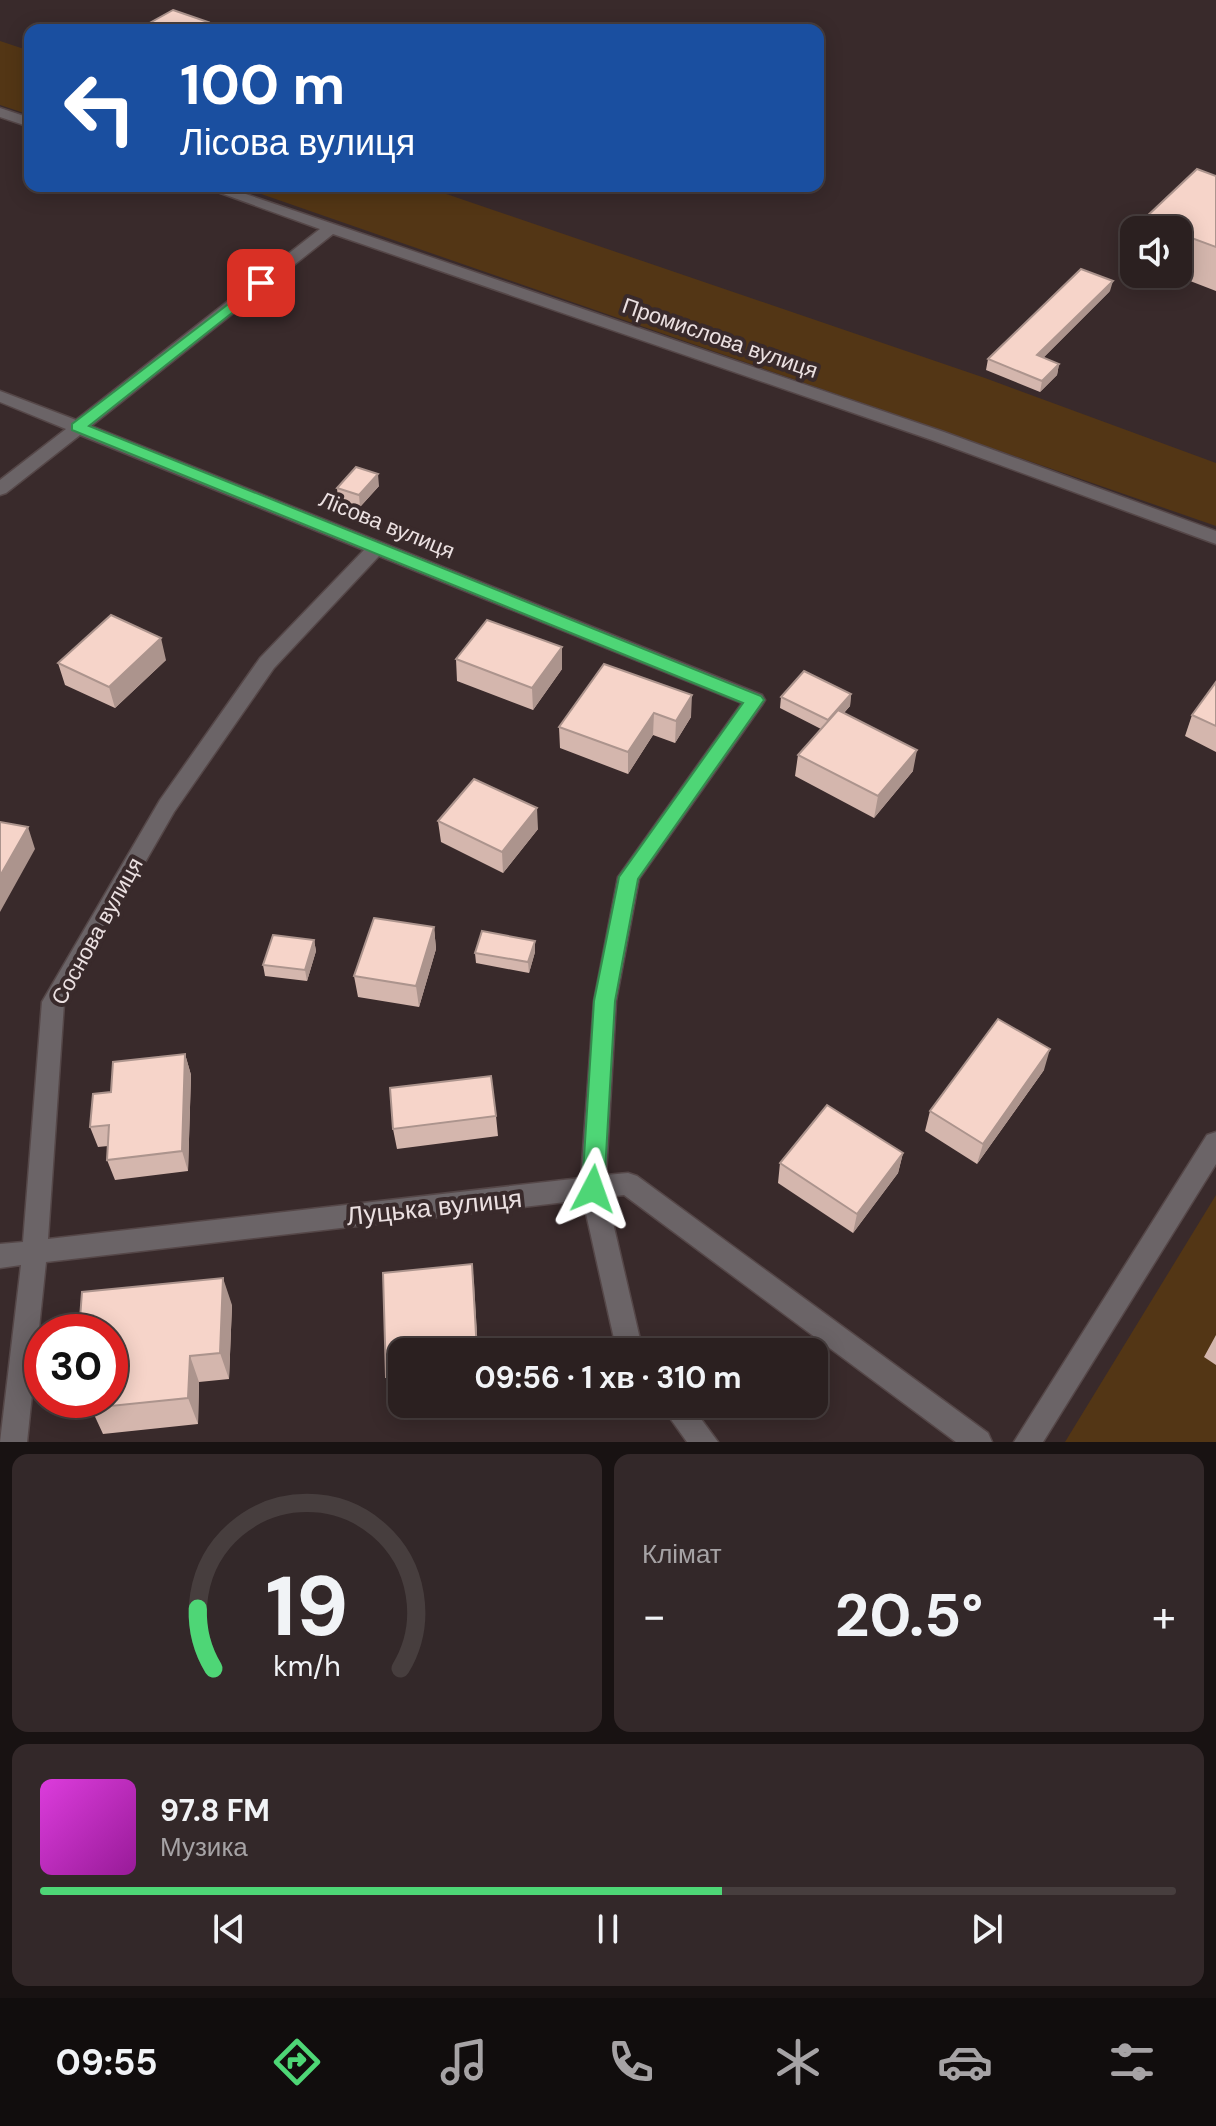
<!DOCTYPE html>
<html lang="uk">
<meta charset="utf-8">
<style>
:root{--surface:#2b2020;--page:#332829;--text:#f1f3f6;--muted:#a6a3a5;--line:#473e3e;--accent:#4ed676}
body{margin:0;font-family:"DM Sans",sans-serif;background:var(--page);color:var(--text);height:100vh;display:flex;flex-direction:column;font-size:30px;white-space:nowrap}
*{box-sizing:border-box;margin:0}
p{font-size:26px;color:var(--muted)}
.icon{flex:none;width:44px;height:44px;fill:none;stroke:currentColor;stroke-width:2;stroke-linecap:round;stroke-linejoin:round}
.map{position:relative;height:1442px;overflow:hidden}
.drawer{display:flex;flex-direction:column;gap:12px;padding:12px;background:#181212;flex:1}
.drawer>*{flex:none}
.banner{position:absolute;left:24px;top:24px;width:800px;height:168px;border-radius:16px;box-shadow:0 4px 20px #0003,0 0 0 2px var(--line);background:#1a4fa0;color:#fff;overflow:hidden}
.controls{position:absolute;left:1120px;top:216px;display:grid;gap:16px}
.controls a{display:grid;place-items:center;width:72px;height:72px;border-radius:16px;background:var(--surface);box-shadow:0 4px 20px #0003,0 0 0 2px var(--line);font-size:40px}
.speed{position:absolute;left:24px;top:1314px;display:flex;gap:16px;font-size:40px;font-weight:700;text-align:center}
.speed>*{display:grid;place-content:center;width:104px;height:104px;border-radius:50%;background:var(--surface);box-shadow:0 4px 20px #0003,0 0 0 2px var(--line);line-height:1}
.speed .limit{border:12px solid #d22;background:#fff;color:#111}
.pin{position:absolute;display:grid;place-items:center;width:68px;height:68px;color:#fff;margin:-34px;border-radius:16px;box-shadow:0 4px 12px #0006}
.me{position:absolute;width:88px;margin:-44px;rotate:4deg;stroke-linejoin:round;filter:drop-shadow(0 0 6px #0008)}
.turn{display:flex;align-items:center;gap:28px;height:168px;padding:0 24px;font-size:36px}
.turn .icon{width:104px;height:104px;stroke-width:2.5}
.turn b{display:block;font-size:56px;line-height:68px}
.big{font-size:60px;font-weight:700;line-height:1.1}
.drawer .widget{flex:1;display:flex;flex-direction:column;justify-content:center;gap:12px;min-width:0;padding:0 28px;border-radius:16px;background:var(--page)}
.drawer .dial{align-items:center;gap:0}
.dial svg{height:208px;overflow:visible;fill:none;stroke:var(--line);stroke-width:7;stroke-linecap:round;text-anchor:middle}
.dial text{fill:var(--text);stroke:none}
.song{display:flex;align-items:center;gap:24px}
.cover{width:96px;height:96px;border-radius:12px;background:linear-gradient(135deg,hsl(300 70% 55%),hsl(300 70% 35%))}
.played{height:8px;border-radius:4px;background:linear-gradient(90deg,var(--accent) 60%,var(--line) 60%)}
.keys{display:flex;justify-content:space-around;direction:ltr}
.heat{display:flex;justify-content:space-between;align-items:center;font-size:44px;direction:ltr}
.drawer .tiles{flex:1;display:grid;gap:12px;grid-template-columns:1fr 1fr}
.widget:last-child{grid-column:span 2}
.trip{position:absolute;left:388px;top:1338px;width:440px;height:80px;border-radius:16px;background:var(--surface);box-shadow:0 4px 20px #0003,0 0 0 2px var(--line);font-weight:700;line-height:80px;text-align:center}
.tabs{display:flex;height:128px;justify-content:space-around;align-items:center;background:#110d0d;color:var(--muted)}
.tabs .icon{width:56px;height:56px}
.tabs .active{color:var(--accent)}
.tabs b{font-size:36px;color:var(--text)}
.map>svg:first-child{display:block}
</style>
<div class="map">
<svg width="1216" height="1442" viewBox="0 0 1216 1442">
<rect width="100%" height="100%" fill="#392a2b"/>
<path fill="#533615" d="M0,41l30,10v64l-30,-10z
M238,186h185l562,192 231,85v63z
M1216,1195v247h-151z"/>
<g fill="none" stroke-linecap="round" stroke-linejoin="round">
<g stroke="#554748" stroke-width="3">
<path id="minor" d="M0,108l30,10v9l-30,-10z
M201,186h21l722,246 272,99v13l-284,-104 -599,-206 -242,192 671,269 3,5 -3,5 -123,174 -23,122 -10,174 22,-2 9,3 351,257 4,9h-36l-332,-247 -17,2 36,155h-26l-34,-152 -537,62 -19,180h-27l21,-177 -21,3v-24l23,-2 19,-240 118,-202 100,-142 104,-108 -284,-115 -74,58 -6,2v-15l66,-51 -66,-27v-11l76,29 244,-191zM379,556l363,147 -124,174 -24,124 -13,177 -533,61 16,-236 110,-191 100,-144z
M1216,1132v32l-173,278h-29l193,-307z
M660,1404h30l28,38h-31z"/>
</g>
<use href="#minor" fill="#6b6467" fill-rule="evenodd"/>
</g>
<path fill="#d4b6ad" d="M1216,176v115l-44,-17h6v-44h-37l2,-10z
M1110,291l-67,67 16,6 -2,11 -17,17 -54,-22 2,-11z
M379,486l-19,21 -22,-8 -1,-11z
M562,647v22l-29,41 -76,-29 -1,-22z
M166,660l-51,48 -50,-23 -7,-22z
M604,664l87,53 -16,26 -22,-8 -25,39 -68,-26 -1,-21z
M1216,682v70l-31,-16 7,-21z
M851,694l-1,12 -6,7 69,58 -39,47 -79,-42 3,-21 23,-26 -41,-21 1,-11z
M438,821l100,8 -35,44 -62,-31z
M434,927l2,22 -17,58 -61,-10 -4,-21z
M314,940l2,11 -9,30 -42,-5 -2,-11z
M535,952l-6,21 -53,-10 -1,-10z
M185,1054l6,21 -3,96 -73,9 -8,-20 1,-14 -10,1 -8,-20 21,-35z
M1044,1070l-67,94 -52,-33 5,-20z
M496,1116l2,20 -101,13 -4,-20z
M903,1153l-5,20 -45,60 -75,-50 2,-20z
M472,1264l6,88h-76v42l-12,1 -4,-18 -3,-104z
M232,1305l-3,74 -30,3 -1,42 -95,10 -12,-26z
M1216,1335v30l-12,-8z"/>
<path fill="#ac948d" d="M208,22l1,8h-14z
M1113,281l-3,10 -75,75 2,-11z
M1059,364l-2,11 -17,17 2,-11z
M378,474l1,12 -19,21 -1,-12z
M161,638l5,22 -51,48 -6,-21z
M562,647v22l-29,41 -1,-22z
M851,694l-1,12 -23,25 1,-11z
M692,695l-1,22 -16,26 1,-22z
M654,713l-1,22 -25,39v-22z
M917,750l-4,21 -39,47 4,-22z
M537,808l1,21 -35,44 -1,-21z
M28,827l7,22 -35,63v-36z
M434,927l2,22 -17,58 -3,-21z
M314,940l2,11 -9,30 -2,-11z
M535,941v11l-6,21 -1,-11z
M1050,1049l-6,21 -67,94 6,-20z
M185,1054l6,21 -3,96 -6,-20z
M903,1153l-5,20 -45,60 4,-19z
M472,1264l2,19 4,69h-1z
M223,1278l9,27 -3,74 -9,-26z
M190,1356l9,26 -1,42 -10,-26z"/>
<path fill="#f6d4c9" stroke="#ac948d" stroke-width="2" d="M173,10l35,12 -13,8h-58z
M1197,169l19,7v71l-38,-14v-3h-9l-26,-10z
M1081,269l32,12 -76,74 22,9 -17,17 -54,-22z
M356,467l22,7 -19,21 -22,-7z
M111,615l50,23 -52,49 -51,-24z
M487,620l75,27 -30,41 -76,-29z
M604,664l88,31 -16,26 -22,-8 -26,39 -69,-25z
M804,671l47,23 -23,26 -47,-23z
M1216,682v44l-24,-11z
M838,710l79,40 -39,46 -80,-41z
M474,779l63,29 -35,44 -64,-31z
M0,822l28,5 -28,49z
M374,918l60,9 -18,59 -62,-10z
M482,931l53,10 -7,21 -53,-9z
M273,935l41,5 -9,30 -42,-5z
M998,1019l52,30 -67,95 -53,-33z
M185,1054l-3,97 -75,9 2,-35 -19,2 3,-33 18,-2 2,-30z
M491,1076l5,40 -103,13 -3,-41z
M827,1105l76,48 -46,61 -77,-51z
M472,1264l5,88h-75v24l-16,1 -3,-104z
M223,1278l-3,75 -30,3 -2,42 -97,10v-8h19v-68h-31l3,-40z"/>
<path fill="#4ed676" stroke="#338b4d" stroke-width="2" d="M261,279l5,1v6l-177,140 672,270 3,4 -126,179 -23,122 -11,188 -3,8 -8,2 -8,-2 -3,-8 12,-188 25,-124 124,-174 -671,-273v-6z"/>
<g text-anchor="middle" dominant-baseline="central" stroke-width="8" stroke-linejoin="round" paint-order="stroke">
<g font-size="22" fill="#ebe0e1" stroke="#392a2b">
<text transform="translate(720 338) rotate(19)">Промислова вулиця</text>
<text transform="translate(387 525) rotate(22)">Лісова вулиця</text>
<text transform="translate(97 931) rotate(-61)">Соснова вулиця</text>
</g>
<g font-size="26" fill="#ebe0e1" stroke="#392a2b">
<text transform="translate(434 1207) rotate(-6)">Луцька вулиця</text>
</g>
</g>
</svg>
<div class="controls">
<a><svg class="icon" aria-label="sound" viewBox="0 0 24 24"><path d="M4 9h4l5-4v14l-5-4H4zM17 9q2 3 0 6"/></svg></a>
</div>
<div class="speed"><div class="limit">30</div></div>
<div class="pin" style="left:261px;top:283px;background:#d93025"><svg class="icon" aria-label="arrive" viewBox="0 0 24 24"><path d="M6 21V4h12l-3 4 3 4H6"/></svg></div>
<svg class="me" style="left:593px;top:1189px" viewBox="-20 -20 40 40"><path d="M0-17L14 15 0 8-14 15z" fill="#4ed676" stroke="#fff" stroke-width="4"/></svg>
<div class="trip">09:56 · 1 хв · 310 m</div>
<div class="banner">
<div class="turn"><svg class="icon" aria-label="left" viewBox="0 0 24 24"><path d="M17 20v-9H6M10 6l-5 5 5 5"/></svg><div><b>100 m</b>Лісова вулиця</div></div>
</div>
</div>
<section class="drawer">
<div class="tiles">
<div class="widget dial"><svg viewBox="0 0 100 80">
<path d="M14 69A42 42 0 1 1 86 69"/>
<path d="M14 69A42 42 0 0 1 8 46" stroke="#4ed676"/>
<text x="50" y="56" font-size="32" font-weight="700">19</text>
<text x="50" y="72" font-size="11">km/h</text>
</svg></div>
<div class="widget"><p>Клімат</p>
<div class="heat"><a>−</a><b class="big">20.5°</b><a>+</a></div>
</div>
<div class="widget">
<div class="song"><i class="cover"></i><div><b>97.8 FM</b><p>Музика</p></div></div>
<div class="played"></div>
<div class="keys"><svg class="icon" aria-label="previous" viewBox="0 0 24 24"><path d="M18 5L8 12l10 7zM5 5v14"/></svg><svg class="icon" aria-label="pause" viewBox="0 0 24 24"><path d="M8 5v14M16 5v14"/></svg><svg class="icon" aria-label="next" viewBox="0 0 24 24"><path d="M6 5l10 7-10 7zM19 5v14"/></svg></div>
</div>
</div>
</section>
<nav class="tabs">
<b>09:55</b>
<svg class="icon active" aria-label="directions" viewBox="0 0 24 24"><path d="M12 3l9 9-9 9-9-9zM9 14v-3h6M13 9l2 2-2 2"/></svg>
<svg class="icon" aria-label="music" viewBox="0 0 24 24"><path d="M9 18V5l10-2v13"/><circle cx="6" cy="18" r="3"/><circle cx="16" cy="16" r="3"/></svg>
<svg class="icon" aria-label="phone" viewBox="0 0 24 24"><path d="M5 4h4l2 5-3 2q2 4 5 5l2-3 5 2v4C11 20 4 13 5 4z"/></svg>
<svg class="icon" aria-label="climate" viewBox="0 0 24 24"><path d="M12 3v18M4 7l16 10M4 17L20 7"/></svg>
<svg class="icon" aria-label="car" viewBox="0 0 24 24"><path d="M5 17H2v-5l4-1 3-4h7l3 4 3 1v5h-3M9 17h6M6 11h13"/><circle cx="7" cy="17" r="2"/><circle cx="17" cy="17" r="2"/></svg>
<svg class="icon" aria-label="filters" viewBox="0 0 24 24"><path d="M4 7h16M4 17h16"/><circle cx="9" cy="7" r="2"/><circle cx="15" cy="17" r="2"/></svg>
</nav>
